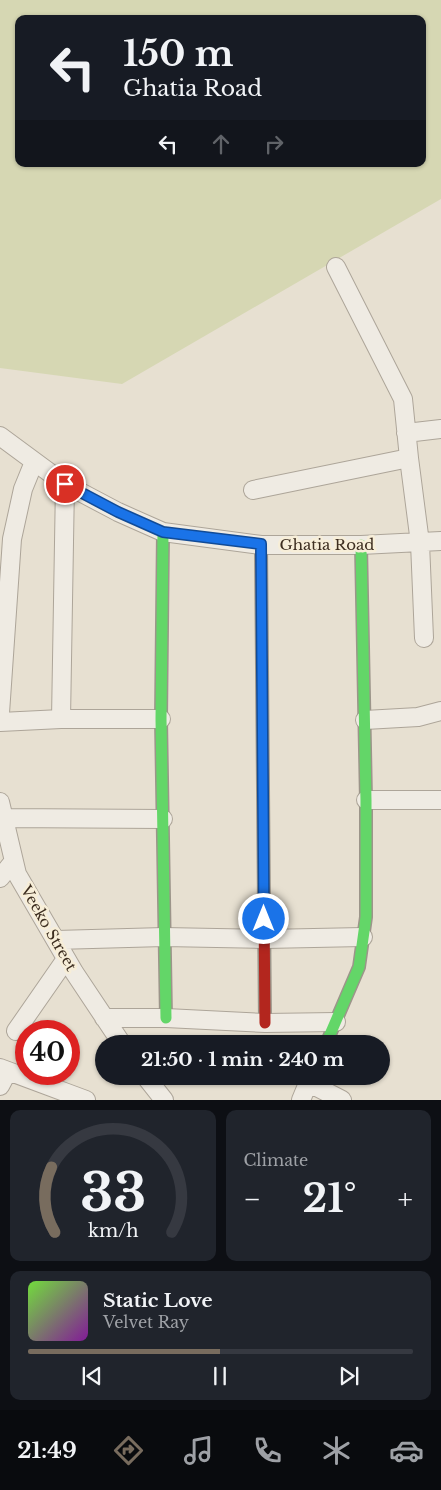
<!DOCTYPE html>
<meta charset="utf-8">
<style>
:root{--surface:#171b24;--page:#20242c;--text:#f1f3f6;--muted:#9ea1a6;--line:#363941;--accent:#786c5e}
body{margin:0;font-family:"Libre Baskerville",serif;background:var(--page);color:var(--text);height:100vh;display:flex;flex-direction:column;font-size:19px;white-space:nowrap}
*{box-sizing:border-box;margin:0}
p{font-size:16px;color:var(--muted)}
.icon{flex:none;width:28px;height:28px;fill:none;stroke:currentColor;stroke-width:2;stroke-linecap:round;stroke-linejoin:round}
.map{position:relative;height:1100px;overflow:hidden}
.panel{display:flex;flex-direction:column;gap:10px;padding:10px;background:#0d0f14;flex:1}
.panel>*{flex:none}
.hud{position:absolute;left:15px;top:15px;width:411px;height:152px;border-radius:10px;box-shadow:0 1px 4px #0004;background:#171b24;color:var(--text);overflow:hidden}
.speed{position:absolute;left:15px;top:1020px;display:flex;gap:10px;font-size:25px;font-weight:700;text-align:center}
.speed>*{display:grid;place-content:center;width:65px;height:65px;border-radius:50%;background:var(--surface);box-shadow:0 1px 4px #0004;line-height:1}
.speed .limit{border:8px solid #d22;background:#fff;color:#111}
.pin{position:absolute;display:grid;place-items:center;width:42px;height:42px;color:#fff;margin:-21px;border:2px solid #fff;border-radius:50%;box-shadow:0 1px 5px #0007}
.me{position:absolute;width:55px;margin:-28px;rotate:0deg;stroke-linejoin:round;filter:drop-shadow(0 0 4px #0008)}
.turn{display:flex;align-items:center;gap:18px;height:105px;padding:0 25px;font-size:22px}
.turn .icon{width:65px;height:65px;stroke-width:2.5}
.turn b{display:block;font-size:35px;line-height:42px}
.lanes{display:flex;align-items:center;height:48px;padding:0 25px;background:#0003;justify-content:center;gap:25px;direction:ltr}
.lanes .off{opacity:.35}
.big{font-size:38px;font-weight:800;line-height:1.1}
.panel .card{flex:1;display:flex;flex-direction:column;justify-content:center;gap:8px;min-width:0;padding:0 18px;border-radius:10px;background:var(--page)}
.panel .dial{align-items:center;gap:0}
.dial svg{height:130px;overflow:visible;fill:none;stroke:var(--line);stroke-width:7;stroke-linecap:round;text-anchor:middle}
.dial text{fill:var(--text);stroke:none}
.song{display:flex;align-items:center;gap:15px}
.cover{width:60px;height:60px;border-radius:8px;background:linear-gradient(135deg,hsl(100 70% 55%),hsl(290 70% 35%))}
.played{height:5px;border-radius:2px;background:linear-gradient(90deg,var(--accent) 50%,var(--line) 50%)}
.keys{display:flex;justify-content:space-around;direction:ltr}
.heat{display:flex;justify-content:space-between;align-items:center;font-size:28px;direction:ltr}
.panel .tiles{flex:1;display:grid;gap:10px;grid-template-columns:1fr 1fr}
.card:last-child{grid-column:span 2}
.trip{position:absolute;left:95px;top:1035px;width:295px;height:50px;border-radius:25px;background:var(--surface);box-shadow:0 1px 4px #0004;font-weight:800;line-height:50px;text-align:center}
.tabs{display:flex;height:80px;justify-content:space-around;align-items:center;background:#090b0e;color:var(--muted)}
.tabs .icon{width:35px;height:35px}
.tabs .active{color:var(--accent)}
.tabs b{font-size:22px;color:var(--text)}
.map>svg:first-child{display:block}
</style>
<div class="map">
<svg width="441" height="1100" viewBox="0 0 441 1100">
<rect width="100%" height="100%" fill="#e7e0d1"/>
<path fill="#d6d7b3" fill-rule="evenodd" d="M0,0h441v199l-319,185 -122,-16zM19,19h403v145h-403z"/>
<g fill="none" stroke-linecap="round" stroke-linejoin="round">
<g stroke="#ada599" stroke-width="20">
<path id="street" d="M336,267l67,132 6,59 11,85 4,95
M406,433l35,-4
M0,436l65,48 53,28 45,20 98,13h100l80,-4
M253,490l156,-32
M0,713l12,-174 11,-50 11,-27
M61,719l4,-235
M365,720l53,-3 23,-6
M0,722l61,-3h100
M366,800h75
M0,802l17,72 57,98 48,72
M3,818l160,1
M0,878l13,-16
M56,940l108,-3 101,2 98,-2
M104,1018h62l99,5 71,-1
M16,1031l50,-72
M0,1068l86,32
M145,1076l19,24
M309,1083l33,17
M0,1086l8,-15
M301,1100l10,-24"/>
</g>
<g stroke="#9c958a" stroke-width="14">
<path id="fast" d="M163,532l-2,187 5,299
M326,1044l33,-77 7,-50v-117l-5,-255"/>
</g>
<g stroke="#9c958a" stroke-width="14">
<path id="slow" d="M261,545l3,365"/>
</g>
<g stroke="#9c958a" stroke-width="14">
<path id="jam" d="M264,910l1,113"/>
</g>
<use href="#street" stroke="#efebe3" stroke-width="18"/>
<use href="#fast" stroke="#63d668" stroke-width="11"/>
<use href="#slow" stroke="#ff974d" stroke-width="11"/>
<use href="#jam" stroke="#b3261e" stroke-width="11"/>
</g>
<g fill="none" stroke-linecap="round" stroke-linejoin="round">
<g stroke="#114b97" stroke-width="12">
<path id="route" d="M65,484l53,28 45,20 98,12 3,375"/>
</g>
<use href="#route" stroke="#1a73e8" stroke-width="9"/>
</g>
<g text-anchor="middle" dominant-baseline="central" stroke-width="5" stroke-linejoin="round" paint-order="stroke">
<g font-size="15" fill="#3d2e20" stroke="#f7eed8">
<text x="327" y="544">Ghatia Road</text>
<text transform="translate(49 928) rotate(60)">Veeko Street</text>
</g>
</g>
</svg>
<div class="speed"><div class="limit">40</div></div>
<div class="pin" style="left:65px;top:484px;background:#d93025"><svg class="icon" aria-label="arrive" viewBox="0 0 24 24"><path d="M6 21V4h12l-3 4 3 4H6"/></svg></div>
<svg class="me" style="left:264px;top:919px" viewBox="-20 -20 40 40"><circle r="17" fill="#1a73e8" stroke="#fff" stroke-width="3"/><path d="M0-11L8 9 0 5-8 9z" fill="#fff"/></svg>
<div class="trip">21:50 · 1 min · 240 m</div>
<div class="hud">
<div class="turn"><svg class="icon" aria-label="left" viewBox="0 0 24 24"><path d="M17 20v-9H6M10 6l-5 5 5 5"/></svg><div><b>150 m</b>Ghatia Road</div></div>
<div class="lanes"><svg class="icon" aria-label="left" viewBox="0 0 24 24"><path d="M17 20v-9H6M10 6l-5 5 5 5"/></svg><svg class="icon off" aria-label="ahead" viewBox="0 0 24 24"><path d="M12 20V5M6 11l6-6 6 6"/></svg><svg class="icon off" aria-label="right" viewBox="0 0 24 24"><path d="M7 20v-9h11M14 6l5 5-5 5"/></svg></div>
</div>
</div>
<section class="panel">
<div class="tiles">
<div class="card dial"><svg viewBox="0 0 100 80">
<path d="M14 69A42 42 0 1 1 86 69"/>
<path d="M14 69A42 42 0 0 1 12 29" stroke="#786c5e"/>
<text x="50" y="56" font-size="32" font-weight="700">33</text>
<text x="50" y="72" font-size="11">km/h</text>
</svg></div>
<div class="card"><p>Climate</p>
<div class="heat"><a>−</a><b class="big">21°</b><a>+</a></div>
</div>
<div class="card">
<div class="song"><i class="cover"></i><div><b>Static Love</b><p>Velvet Ray</p></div></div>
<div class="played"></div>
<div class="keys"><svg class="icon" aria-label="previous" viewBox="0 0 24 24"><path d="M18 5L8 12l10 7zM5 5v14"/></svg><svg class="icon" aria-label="pause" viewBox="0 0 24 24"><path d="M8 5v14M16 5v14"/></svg><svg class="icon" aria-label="next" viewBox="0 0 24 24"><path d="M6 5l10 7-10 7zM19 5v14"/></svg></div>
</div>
</div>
</section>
<nav class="tabs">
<b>21:49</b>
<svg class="icon active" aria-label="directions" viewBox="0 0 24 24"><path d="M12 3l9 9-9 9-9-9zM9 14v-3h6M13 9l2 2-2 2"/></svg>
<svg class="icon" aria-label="music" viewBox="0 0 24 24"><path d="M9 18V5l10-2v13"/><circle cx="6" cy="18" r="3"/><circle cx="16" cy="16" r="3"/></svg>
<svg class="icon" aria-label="phone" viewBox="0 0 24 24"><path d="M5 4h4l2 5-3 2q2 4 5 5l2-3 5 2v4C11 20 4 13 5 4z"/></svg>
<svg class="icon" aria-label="climate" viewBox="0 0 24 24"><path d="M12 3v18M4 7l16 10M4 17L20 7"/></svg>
<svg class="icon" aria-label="car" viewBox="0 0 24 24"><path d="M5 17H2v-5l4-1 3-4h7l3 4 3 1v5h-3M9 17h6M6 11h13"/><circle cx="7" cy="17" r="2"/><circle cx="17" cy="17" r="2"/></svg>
</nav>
